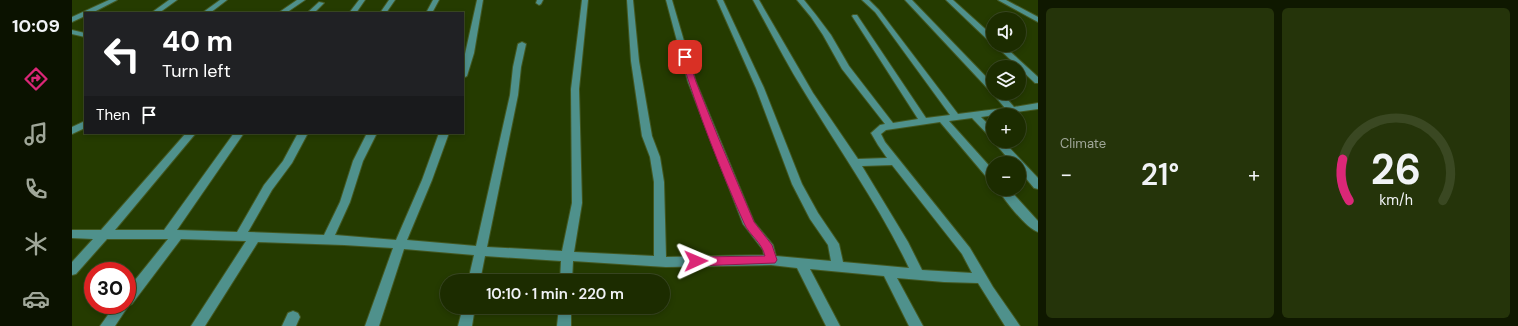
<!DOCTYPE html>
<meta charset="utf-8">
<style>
:root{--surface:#1c2c00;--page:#25340a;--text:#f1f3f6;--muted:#a0a799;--line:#3a4822;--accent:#db2777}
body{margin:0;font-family:"DM Sans",sans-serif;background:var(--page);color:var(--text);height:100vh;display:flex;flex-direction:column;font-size:15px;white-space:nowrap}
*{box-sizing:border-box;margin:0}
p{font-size:13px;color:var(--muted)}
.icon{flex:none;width:22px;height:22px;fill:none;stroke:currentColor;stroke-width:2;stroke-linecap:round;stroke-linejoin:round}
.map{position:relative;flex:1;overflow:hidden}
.panel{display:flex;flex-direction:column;gap:8px;padding:8px;background:#0f1800;width:480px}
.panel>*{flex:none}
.hud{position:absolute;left:12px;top:12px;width:380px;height:122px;border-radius:0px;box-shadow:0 2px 6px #0003,0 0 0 1px var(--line);background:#202124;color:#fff;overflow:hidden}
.controls{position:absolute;left:914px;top:12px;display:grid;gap:8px}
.controls a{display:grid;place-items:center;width:40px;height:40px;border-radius:50%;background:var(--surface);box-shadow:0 2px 6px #0003,0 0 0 1px var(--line);font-size:20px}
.speed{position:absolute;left:12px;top:262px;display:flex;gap:8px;font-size:20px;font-weight:700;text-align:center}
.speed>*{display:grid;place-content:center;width:52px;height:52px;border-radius:50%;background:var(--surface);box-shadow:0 2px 6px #0003,0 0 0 1px var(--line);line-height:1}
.speed .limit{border:6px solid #d22;background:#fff;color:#111}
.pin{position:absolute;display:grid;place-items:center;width:34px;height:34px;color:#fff;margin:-17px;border-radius:8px;box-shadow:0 2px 6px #0006}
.me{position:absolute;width:44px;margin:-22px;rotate:89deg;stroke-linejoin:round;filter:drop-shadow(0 0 3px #0008)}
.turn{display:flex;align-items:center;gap:14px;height:84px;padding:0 12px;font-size:18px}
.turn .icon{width:52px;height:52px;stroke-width:2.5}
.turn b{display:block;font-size:28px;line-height:34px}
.then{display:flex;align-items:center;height:38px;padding:0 12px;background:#0003;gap:8px;font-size:15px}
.big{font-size:30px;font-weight:600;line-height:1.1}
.panel .widget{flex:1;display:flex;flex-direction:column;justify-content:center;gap:6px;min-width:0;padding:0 14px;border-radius:6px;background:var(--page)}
.panel .dial{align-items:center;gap:0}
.dial svg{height:104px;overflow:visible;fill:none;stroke:var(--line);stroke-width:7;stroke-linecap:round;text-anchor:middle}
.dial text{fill:var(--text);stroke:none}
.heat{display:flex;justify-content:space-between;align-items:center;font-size:22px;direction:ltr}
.panel .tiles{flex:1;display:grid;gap:8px;grid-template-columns:repeat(2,1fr)}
.trip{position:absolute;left:368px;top:274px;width:230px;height:40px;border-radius:20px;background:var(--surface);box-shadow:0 2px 6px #0003,0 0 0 1px var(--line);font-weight:600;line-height:40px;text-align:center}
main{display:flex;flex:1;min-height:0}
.dock{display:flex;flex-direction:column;width:72px;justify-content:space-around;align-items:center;background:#0b1200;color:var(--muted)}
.dock .icon{width:28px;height:28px}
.dock .selected{color:var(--accent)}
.dock b{font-size:18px;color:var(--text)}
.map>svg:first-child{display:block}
</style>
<main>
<nav class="dock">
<b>10:09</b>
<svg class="icon selected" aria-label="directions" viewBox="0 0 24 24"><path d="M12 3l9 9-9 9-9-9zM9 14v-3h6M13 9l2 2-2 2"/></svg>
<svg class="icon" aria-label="music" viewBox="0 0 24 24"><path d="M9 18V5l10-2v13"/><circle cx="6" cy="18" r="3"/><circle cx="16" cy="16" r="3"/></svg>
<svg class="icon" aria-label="phone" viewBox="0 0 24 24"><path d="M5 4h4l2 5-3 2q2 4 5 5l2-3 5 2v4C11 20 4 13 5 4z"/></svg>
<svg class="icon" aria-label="climate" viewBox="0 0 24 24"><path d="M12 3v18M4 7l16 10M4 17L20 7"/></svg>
<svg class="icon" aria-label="car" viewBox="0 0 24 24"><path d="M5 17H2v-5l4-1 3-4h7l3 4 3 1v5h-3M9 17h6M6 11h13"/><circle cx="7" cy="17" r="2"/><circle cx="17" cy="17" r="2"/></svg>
</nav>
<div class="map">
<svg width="966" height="326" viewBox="0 0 966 326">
<rect width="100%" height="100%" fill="#253b00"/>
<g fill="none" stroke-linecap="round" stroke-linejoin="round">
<g stroke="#435821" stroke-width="2">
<path id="minor" d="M37,0h8l-25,13h-7v3l-13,6v-5z
M97,0h8l-18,13h-8z
M148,0h7l-17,13h-8z
M225,0h8l-19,13h-8z
M287,0h6l-9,13h-7z
M317,0h6l-9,13h-6z
M361,0h6l-7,13h-6z
M405,0h6l-9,53 -7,23 -4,2v-15z
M465,0h6l-2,4 -2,1 -3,-2z
M510,0h6l-9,89 3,114 -8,49 80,4v-74l-4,-25 -8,-21 -11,-75 -4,-61h6l6,61 13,75 8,21 4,25 2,75 98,-2 -1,-5 -20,-26 -55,-142 -22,-82h6l24,82 58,140 19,23 3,11 55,5 -3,-16 -18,-26 -18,-35 -36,-96 -39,-88h6l41,88 38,96 16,29 21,31 4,18 66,6c-29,-61 -69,-117 -104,-175 -19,-30 -35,-62 -52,-93h6l54,93 45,66 29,-1 -9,-13 -7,-12 9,-8 5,-1 -43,-55 -19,-34 -12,-18 -14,-17h7l12,15 15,20 18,31 44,57 25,-4 -66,-103 1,-1h4l69,103 24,-3 -75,-103 -13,-12h7l10,10 79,104 47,-6 -11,-13 -1,-2h9l12,14 24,-4v6l-57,8 12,12v9l-3,-1 -18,-19 -23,3 44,49v11l-4,-1 -49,-58 -54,8 -5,4 4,8 85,106 23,39 27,39h-15l-27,-43 -34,-1 -47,-4 26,48h-14l-25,-50 -74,-7 30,57h-14l-29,-58 -26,-3 -105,2 -93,-6 -1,20h-12l1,-20 -76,-5 -5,25h-12l6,-26 -70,-6 -25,77h-14l28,-78 -49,-3 -86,-3 -53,84h-14l55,-85 -65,-2 -49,65 -3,1 -14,21h-15l15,-21h12v-15l41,-51h-61l-31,35 -4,1v-13l21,-23 -21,-1v-8h29l85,-97h10l-81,97h49l70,-97h10l-67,97 60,2 27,-47 19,-24 15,-28h10l-16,30 -20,27 -24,42 76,3 16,-33 13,-41 14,-28h10l-14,28 -13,41 -15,33 61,5 26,-60 17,-47h10l-17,47 -25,60 69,6 34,-151 3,-28 5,-23 4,-2 4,2 -5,23 -3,28 -31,152 75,4 10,-48 -1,-114zM820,165l70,89 10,19 -50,-3 -14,-28 -46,-76z
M833,0h7l81,84v8l-3,-1z
M874,0h7l40,36v6h-3z
M926,0h8l32,17v5z
M247,2l5,1 -10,10h-7z
M0,30l13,3v4l-13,-3z
M923,45h8l35,32v6h-3z
M13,121v7l-13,6v-7z
M921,141h10l35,37v11l-4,-1 -15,-18v-7h-7z
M926,189h11l29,32v11c-11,-3 -34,-32 -40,-43z
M391,307h12l-3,19h-14z
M487,307h12v19h-14z
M221,311l5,2 2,4 -4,9h-14l6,-13z"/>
</g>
<use href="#minor" fill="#4f918c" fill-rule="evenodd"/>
</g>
<path fill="#db2777" stroke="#8e194d" d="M613,55l3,2 8,25 22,55 36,85 18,23 5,15 -2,3 -79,3 -3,-2 -2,-3 2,-3 3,-1 69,-1c-3,-14 -16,-21 -21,-33 -24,-54 -46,-110 -63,-166z"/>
</svg>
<div class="controls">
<a><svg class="icon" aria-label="sound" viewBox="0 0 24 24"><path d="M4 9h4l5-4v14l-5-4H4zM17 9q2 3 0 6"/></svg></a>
<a><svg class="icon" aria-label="layers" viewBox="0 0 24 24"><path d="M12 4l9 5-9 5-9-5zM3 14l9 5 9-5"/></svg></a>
<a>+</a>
<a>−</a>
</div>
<div class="speed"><div class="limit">30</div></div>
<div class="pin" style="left:613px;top:57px;background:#d93025"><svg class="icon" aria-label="arrive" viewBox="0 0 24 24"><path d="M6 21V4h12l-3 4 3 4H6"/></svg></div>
<svg class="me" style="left:624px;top:261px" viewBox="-20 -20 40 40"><path d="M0-17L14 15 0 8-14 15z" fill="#db2777" stroke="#fff" stroke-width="4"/></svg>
<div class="trip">10:10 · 1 min · 220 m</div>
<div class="hud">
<div class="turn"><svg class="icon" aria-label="left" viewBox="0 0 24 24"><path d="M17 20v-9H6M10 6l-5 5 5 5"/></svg><div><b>40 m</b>Turn left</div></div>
<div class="then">Then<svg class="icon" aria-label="arrive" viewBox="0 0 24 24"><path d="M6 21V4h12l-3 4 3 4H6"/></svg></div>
</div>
</div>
<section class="panel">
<div class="tiles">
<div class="widget"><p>Climate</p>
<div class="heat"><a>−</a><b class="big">21°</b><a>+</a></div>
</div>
<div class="widget dial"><svg viewBox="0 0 100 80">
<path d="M14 69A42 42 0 1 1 86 69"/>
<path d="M14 69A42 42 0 0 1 9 37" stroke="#db2777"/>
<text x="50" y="56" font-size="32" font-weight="700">26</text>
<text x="50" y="72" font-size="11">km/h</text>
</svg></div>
</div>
</section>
</main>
